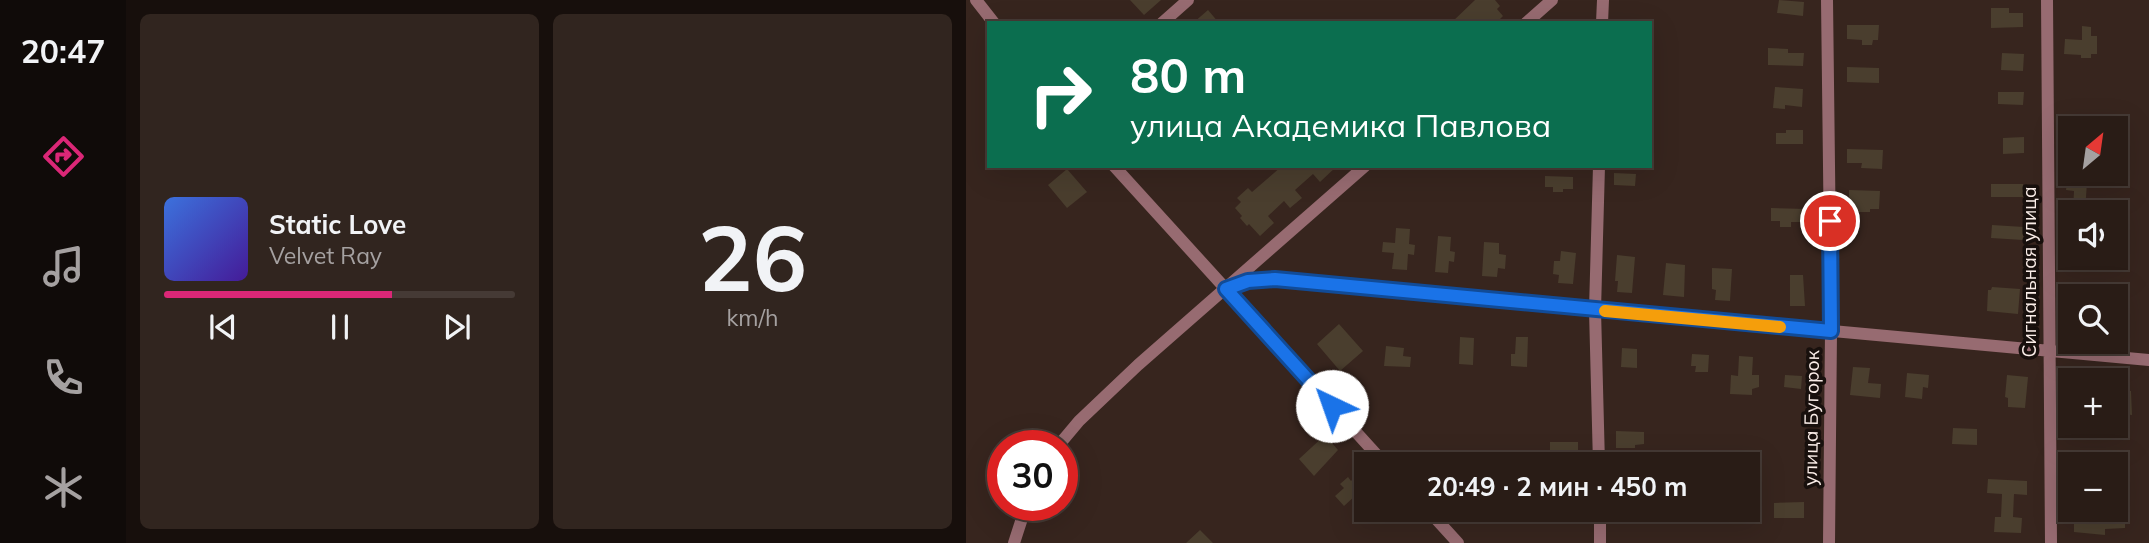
<!DOCTYPE html>
<html lang="ru">
<meta charset="utf-8">
<style>
:root{--surface:#291c16;--page:#31251f;--text:#f1f3f6;--muted:#a5a1a1;--line:#453a35;--accent:#db2777}
body{margin:0;font-family:Mulish,sans-serif;background:var(--page);color:var(--text);height:100vh;display:flex;flex-direction:column;font-size:26px;white-space:nowrap}
*{box-sizing:border-box;margin:0}
p{font-size:23px;color:var(--muted)}
.icon{flex:none;width:38px;height:38px;fill:none;stroke:currentColor;stroke-width:2;stroke-linecap:round;stroke-linejoin:round}
.map{position:relative;flex:1;overflow:hidden}
.drawer{display:flex;flex-direction:column;gap:14px;padding:14px;background:#170f0c;width:840px}
.drawer>*{flex:none}
.hud{position:absolute;left:21px;top:21px;width:665px;height:147px;border-radius:0px;box-shadow:0 7px 28px #0002,0 0 0 2px var(--line);background:#0b6e4f;color:#fff;overflow:hidden}
.needle{width:46px;rotate:29deg}
.controls{position:absolute;left:1092px;top:116px;display:grid;gap:14px}
.controls a{display:grid;place-items:center;width:70px;height:70px;border-radius:0px;background:var(--surface);box-shadow:0 7px 28px #0002,0 0 0 2px var(--line);font-size:35px}
.speed{position:absolute;left:21px;top:430px;display:flex;gap:14px;font-size:35px;font-weight:700;text-align:center}
.speed>*{display:grid;place-content:center;width:91px;height:91px;border-radius:50%;background:var(--surface);box-shadow:0 7px 28px #0002,0 0 0 2px var(--line);line-height:1}
.speed .limit{border:10px solid #d22;background:#fff;color:#111}
.pin{position:absolute;display:grid;place-items:center;width:60px;height:60px;color:#fff;margin:-30px;border:4px solid #fff;border-radius:50%;box-shadow:0 2px 7px #0007}
.me{position:absolute;width:77px;margin:-38px;rotate:318deg;stroke-linejoin:round;filter:drop-shadow(0 0 5px #0008)}
.turn{display:flex;align-items:center;gap:24px;height:147px;padding:0 28px;font-size:32px}
.turn .icon{width:91px;height:91px;stroke-width:2.5}
.turn b{display:block;font-size:49px;line-height:60px}
.drawer .tile{flex:1;display:flex;flex-direction:column;justify-content:center;gap:10px;min-width:0;padding:0 24px;border-radius:10px;background:var(--page)}
.drawer .dial{align-items:center;gap:0}
.dial b{font-size:91px;line-height:1}
.song{display:flex;align-items:center;gap:21px}
.cover{width:84px;height:84px;border-radius:10px;background:linear-gradient(135deg,hsl(220 70% 55%),hsl(260 70% 35%))}
.played{height:7px;border-radius:4px;background:linear-gradient(90deg,var(--accent) 65%,var(--line) 65%)}
.keys{display:flex;justify-content:space-around;direction:ltr}
.drawer .tiles{flex:1;display:grid;gap:14px;grid-template-columns:repeat(2,1fr)}
.trip{position:absolute;left:388px;top:452px;width:406px;height:70px;border-radius:0px;background:var(--surface);box-shadow:0 7px 28px #0002,0 0 0 2px var(--line);font-weight:700;line-height:70px;text-align:center}
main{display:flex;flex:1;min-height:0}
.tab-bar{display:flex;flex-direction:column;width:126px;justify-content:space-around;align-items:center;background:#100b09;color:var(--muted)}
.tab-bar .icon{width:49px;height:49px}
.tab-bar .on{color:var(--accent)}
.tab-bar b{font-size:32px;color:var(--text)}
.map>svg:first-child{display:block}
</style>
<main>
<nav class="tab-bar">
<b>20:47</b>
<svg class="icon on" aria-label="directions" viewBox="0 0 24 24"><path d="M12 3l9 9-9 9-9-9zM9 14v-3h6M13 9l2 2-2 2"/></svg>
<svg class="icon" aria-label="music" viewBox="0 0 24 24"><path d="M9 18V5l10-2v13"/><circle cx="6" cy="18" r="3"/><circle cx="16" cy="16" r="3"/></svg>
<svg class="icon" aria-label="phone" viewBox="0 0 24 24"><path d="M5 4h4l2 5-3 2q2 4 5 5l2-3 5 2v4C11 20 4 13 5 4z"/></svg>
<svg class="icon" aria-label="climate" viewBox="0 0 24 24"><path d="M12 3v18M4 7l16 10M4 17L20 7"/></svg>
</nav>
<section class="drawer">
<div class="tiles">
<div class="tile">
<div class="song"><i class="cover"></i><div><b>Static Love</b><p>Velvet Ray</p></div></div>
<div class="played"></div>
<div class="keys"><svg class="icon" aria-label="previous" viewBox="0 0 24 24"><path d="M18 5L8 12l10 7zM5 5v14"/></svg><svg class="icon" aria-label="pause" viewBox="0 0 24 24"><path d="M8 5v14M16 5v14"/></svg><svg class="icon" aria-label="next" viewBox="0 0 24 24"><path d="M6 5l10 7-10 7zM19 5v14"/></svg></div>
</div>
<div class="tile dial"><b>26</b><p>km/h</p></div>
</div>
</section>
<div class="map">
<svg width="1183" height="543" viewBox="0 0 1183 543">
<rect width="100%" height="100%" fill="#37251e"/>
<path fill="#4a3e2e" d="M164,0h31l-17,15z
M509,0h20l5,6 -3,3 6,7 -7,7h-45z
M813,0l25,2 -1,14 -26,-3z
M1025,8h18v5h14v14l-32,1z
M242,10l11,13h-26z
M881,25h32l-1,15h-5l-1,5h-10v-5l-15,-1z
M1116,26l9,1v9h6v18h-6v4h-10v-3l-17,-1 1,-15 17,1z
M802,48l20,1v4h16l-1,13 -35,-1z
M1036,53l22,1 -1,17 -22,-1z
M881,67l32,1v15l-32,-1z
M809,87l28,2 -1,18 -17,-2v4l-12,-1z
M1032,92h26l-1,13 -25,-1z
M820,130h17v14h-27v-11h10z
M1058,137v16l-21,1v-16z
M881,149l36,1 -1,19 -21,-1 1,-5h-15z
M316,166h55l-17,16 -7,-8 -18,16 7,8 -12,10 -6,-7 -16,15 6,7 -14,13 -11,-12 -2,2 -7,-8 2,-2 -7,-8 6,-6 -4,-4 11,-10 4,4z
M101,169l20,23 -20,16 -19,-23z
M648,173l22,1 -1,12 -21,-1z
M1102,173h15l-1,9h5l-2,30h-12l1,-21 -8,-1z
M579,176l28,1v12h-10v3h-10v-5h-8z
M1025,184h32v13h-32z
M883,190l31,1 -1,18h-9v3h-21z
M805,208l35,1v13h-15v5h-11v-6h-9z
M1026,225l32,2 -1,13 -32,-2z
M430,228l14,1 -1,15 6,1 -1,10 -6,-1 -1,16 -15,-1 2,-16 -12,-1 1,-10 12,1z
M472,236l13,1 -1,14 5,1 -1,10 -5,-1 -1,12 -13,-1z
M518,242l15,1v11l7,1 -1,14 -7,-1 -1,9 -15,-1z
M595,251l15,2 -3,31 -15,-1 1,-8 -6,-1 1,-13h6z
M651,255l18,2 -3,36 -15,-1 1,-11h-3z
M700,263l19,2 -1,32 -21,-2z
M746,268l20,1 -2,32 -15,-1 1,-10 -4,-1z
M824,275h13l2,31h-15z
M1026,287l28,2 -2,25 -31,-3 1,-21h3z
M1150,309l14,1 -2,26 -12,-1z
M373,324l24,27 -23,20 -23,-27z
M494,337l14,1 -1,27 -14,-1z
M550,337h12l-1,30 -16,-1v-12h4z
M420,346l18,2 -1,8 8,1 -1,10 -26,-1z
M656,348l15,1v19l-16,-1z
M726,354l17,1 -1,17h-13l1,-6h-5z
M773,356l14,1 -1,18h7v12l-7,2v6l-22,-1 1,-19 7,1z
M887,367l17,1 -2,15 13,1 -1,14 -30,-3z
M941,373l22,2 -1,13 -5,-1 -1,12 -17,-2z
M819,375l17,1 -1,13 -17,-2z
M1041,375l21,2 -3,31 -17,-1v-9l-3,-1z
M1151,390l14,1 1,24 -16,-2z
M987,428l24,1v16l-25,-1z
M650,431l28,1v12l-9,1v3h-19z
M359,435l13,15 -24,26 -15,-17z
M584,442h28v14h-28z
M393,473l8,8v4l-23,21 -9,-10 9,-8 -4,-4 8,-7 3,4z
M1022,479l39,2v14l-13,-1 -1,23 9,1 -1,15 -27,-1 1,-15h6l1,-23 -15,-1z
M838,502v16h-30v-15z
M1116,513h13v6h30v9l-20,1v6l-31,-3v-13h8z
M234,530l13,13h-27z"/>
<g fill="none" stroke-linecap="round" stroke-linejoin="round">
<path stroke="#976b71" stroke-width="12" d="M10,0l18,23
M861,0l4,331 -2,212
M1081,0l4,543
M196,23l26,-23
M560,23l26,-23
M636,23l1,-23
M148,166l271,298
M260,289l22,-8 26,-1 875,80
M92,446l21,-25 59,-56 227,-199
M633,464l-4,-154 4,-144
M461,509l31,34
M634,509v34
M48,543l12,-37"/>
</g>
<g fill="none" stroke-linecap="round" stroke-linejoin="round">
<g stroke="#114b97" stroke-width="18">
<path id="route" d="M366,406l-106,-117 22,-8 27,-2 556,52 -1,-110"/>
</g>
<use href="#route" stroke="#1a73e8" stroke-width="12"/>
<path stroke="#f59e0b" stroke-width="12" d="M639,311l175,16"/>
</g>
<g text-anchor="middle" dominant-baseline="central" stroke-width="7" stroke-linejoin="round" paint-order="stroke">
<g font-size="19" fill="#faede8" stroke="#18100d">
<text transform="translate(1063 272) rotate(-90)">Сигнальная улица</text>
<text transform="translate(845 418) rotate(-89)">улица Бугорок</text>
</g>
</g>
</svg>
<div class="controls">
<a><svg class="needle" viewBox="-14 -14 28 28"><path d="M0-13l5 13h-10z" fill="#e53935"/><path d="M0 13l5-13h-10z" fill="#a5a1a1"/></svg></a>
<a><svg class="icon" aria-label="sound" viewBox="0 0 24 24"><path d="M4 9h4l5-4v14l-5-4H4zM17 9q2 3 0 6"/></svg></a>
<a><svg class="icon" aria-label="search" viewBox="0 0 24 24"><circle cx="10" cy="10" r="6"/><path d="M15 15l6 6"/></svg></a>
<a>+</a>
<a>−</a>
</div>
<div class="speed"><div class="limit">30</div></div>
<div class="pin" style="left:864px;top:221px;background:#d93025"><svg class="icon" aria-label="arrive" viewBox="0 0 24 24"><path d="M6 21V4h12l-3 4 3 4H6"/></svg></div>
<svg class="me" style="left:366px;top:406px" viewBox="-20 -20 40 40"><circle r="19" fill="#fff"/><path d="M0-13L10 11 0 6-10 11z" fill="#1a73e8"/></svg>
<div class="trip">20:49 · 2 мин · 450 m</div>
<div class="hud">
<div class="turn"><svg class="icon" aria-label="right" viewBox="0 0 24 24"><path d="M7 20v-9h11M14 6l5 5-5 5"/></svg><div><b>80 m</b>улица Академика Павлова</div></div>
</div>
</div>
</main>
